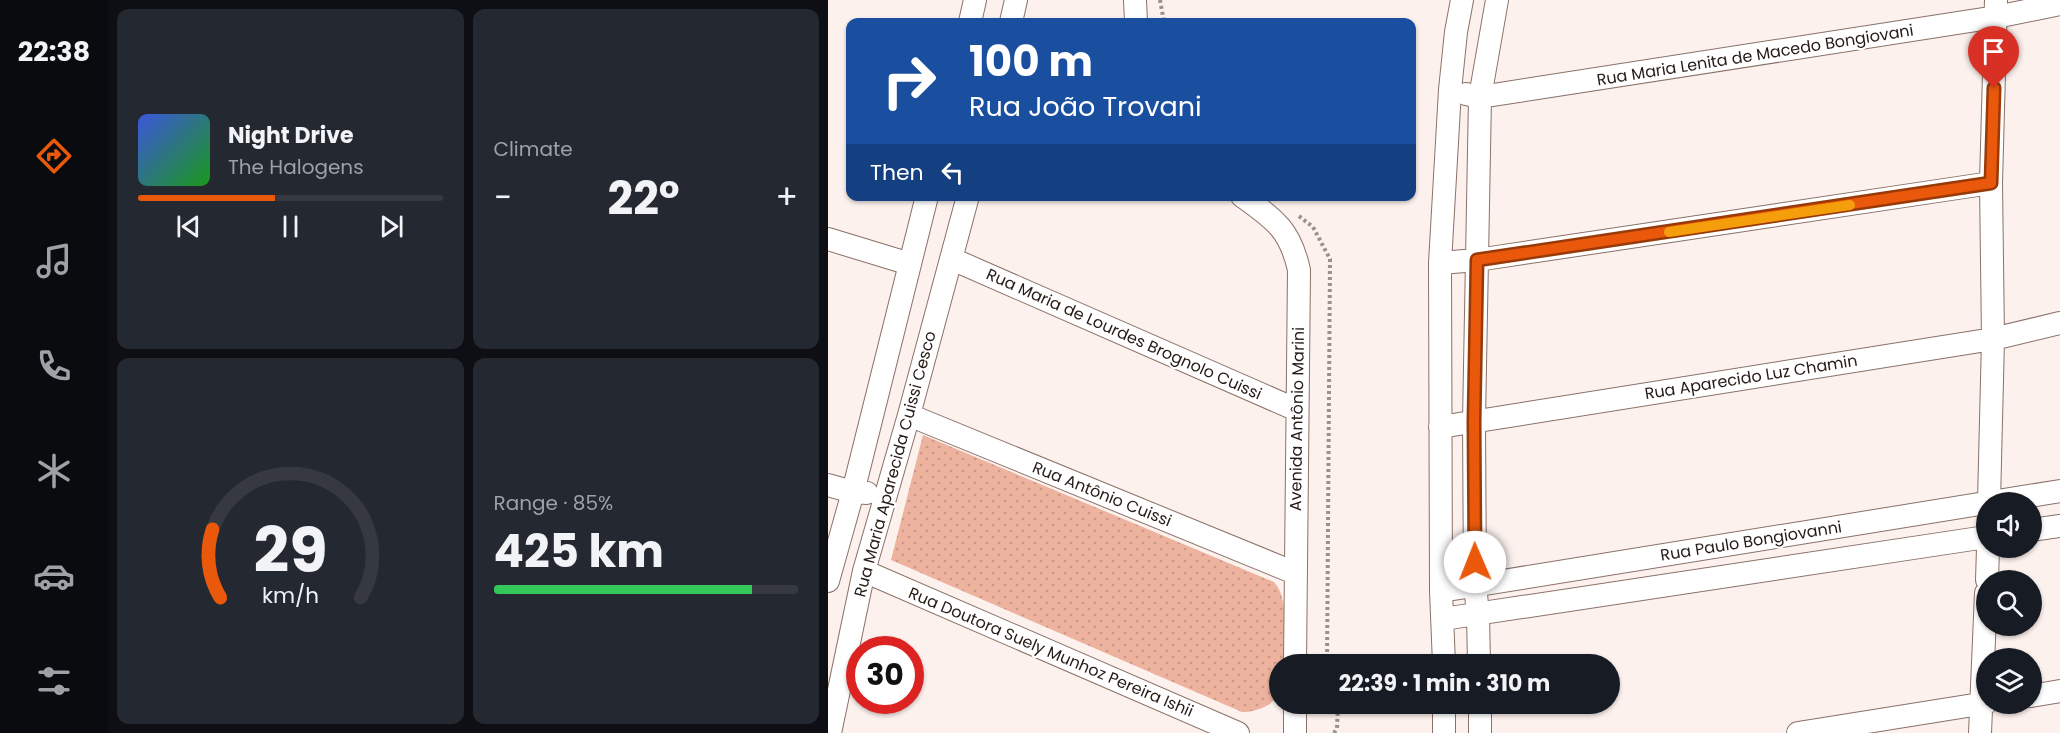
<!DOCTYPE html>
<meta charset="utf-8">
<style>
:root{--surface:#171b24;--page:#242831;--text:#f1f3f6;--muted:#9ea1a6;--line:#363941;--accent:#ea580c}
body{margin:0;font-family:Poppins,sans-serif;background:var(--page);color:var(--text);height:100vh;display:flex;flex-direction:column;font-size:22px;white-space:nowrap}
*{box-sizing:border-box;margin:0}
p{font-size:20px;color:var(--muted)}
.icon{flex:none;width:33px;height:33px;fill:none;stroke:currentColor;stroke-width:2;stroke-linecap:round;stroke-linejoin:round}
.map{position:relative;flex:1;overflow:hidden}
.sheet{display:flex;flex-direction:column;gap:9px;padding:9px;background:#0d0f14;width:720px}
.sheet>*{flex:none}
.hud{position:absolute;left:18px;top:18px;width:570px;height:183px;border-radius:12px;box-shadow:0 2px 4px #0004;background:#1a4fa0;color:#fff;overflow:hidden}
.buttons{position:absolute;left:1148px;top:492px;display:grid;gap:12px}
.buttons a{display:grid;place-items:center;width:66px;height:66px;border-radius:50%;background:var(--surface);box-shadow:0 2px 4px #0004;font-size:30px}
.speed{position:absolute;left:18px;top:636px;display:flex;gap:12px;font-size:30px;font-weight:700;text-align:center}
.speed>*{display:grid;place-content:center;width:78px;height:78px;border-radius:50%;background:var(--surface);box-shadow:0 2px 4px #0004;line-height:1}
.speed .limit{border:9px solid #d22;background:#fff;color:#111}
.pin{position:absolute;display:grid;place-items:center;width:51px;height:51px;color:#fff;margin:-62px -26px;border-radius:50% 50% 50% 0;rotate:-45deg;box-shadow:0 0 6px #0007}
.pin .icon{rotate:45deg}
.me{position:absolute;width:66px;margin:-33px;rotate:359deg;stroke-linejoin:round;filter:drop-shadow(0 0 4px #0008)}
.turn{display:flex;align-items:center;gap:21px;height:126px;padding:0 24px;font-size:27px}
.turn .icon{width:78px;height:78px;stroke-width:2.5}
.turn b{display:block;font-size:42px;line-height:51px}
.then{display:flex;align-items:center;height:57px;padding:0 24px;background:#0003;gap:12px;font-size:22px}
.big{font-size:45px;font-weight:700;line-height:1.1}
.sheet .card{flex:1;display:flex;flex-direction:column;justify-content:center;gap:9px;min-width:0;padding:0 21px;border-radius:12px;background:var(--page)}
.sheet .dial{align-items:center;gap:0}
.dial svg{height:156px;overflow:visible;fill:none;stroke:var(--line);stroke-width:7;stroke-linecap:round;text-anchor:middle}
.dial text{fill:var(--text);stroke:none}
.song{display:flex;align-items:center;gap:18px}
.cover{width:72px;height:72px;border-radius:9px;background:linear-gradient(135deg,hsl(230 70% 55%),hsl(120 70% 35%))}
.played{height:6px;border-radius:3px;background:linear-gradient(90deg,var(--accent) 45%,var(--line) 45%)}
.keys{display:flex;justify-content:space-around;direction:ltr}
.heat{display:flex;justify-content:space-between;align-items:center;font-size:33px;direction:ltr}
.charge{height:9px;border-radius:4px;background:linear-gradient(90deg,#34c759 85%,var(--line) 0)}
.sheet .tiles{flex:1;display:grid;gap:9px;grid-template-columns:repeat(2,1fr)}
.trip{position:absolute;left:441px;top:654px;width:351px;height:60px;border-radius:30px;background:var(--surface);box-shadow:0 2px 4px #0004;font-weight:700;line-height:60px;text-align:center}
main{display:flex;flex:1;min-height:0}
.dock{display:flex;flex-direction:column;width:108px;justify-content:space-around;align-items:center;background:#090b0e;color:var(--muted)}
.dock .icon{width:42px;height:42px}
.dock .selected{color:var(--accent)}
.dock b{font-size:27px;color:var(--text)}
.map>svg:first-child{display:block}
</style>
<main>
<nav class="dock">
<b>22:38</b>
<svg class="icon selected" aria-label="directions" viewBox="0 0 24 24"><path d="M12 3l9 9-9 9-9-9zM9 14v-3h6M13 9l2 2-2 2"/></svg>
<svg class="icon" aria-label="music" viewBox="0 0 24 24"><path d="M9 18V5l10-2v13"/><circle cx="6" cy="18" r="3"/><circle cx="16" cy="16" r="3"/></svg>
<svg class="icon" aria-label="phone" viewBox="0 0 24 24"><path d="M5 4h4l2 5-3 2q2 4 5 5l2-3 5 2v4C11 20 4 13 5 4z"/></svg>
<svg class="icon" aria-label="climate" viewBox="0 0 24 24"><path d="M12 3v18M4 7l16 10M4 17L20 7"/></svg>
<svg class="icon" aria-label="car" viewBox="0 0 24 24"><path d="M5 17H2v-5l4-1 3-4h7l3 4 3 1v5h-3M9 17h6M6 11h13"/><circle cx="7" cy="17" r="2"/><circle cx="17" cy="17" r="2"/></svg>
<svg class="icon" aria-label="filters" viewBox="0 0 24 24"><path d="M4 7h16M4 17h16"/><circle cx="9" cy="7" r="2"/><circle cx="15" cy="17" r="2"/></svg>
</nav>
<section class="sheet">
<div class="tiles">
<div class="card">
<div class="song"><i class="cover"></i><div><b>Night Drive</b><p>The Halogens</p></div></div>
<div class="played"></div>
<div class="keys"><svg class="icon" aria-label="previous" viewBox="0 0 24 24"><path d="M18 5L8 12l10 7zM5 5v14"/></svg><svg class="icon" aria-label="pause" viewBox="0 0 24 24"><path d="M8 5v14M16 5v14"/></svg><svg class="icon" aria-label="next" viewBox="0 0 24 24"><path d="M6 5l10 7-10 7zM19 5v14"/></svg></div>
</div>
<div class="card"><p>Climate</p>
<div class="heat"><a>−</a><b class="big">22°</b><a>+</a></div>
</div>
<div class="card dial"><svg viewBox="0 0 100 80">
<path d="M14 69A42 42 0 1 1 86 69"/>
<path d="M14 69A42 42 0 0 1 10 34" stroke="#ea580c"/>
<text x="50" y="56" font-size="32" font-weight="700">29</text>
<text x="50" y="72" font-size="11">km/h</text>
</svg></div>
<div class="card"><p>Range · 85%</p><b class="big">425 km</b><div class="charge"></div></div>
</div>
</section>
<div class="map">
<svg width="1232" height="733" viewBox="0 0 1232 733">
<defs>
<pattern id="park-dots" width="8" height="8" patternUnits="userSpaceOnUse" patternTransform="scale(1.5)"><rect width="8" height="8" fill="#edb39e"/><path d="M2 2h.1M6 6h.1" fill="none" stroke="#cb9987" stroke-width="1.8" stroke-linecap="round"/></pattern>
</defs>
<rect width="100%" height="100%" fill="#fcf1ed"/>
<path fill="url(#park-dots)" d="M95,435l351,147c16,16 10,60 9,82h-3c0,8 1,18 0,26 -4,15 -24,22 -38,22l-351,-152z"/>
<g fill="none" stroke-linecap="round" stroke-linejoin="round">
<g stroke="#8a7168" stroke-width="24">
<path id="minor" d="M307,0l1,22
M142,22l5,-22
M183,22l5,-22
M638,94l14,3 516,-80 64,-13
M414,196c32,23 48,33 57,74l-4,394
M0,239l82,25
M124,259l345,151
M612,263l37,-3 514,-77
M81,415l386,158
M612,427l553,-88 67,-16
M0,485l25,7 14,1
M1161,502l4,-163 -2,-156 5,-183
M1203,530l29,-4
M36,571l374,162
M1159,580l1,-32
M0,581l25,-89 74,-296
M613,591l619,-100
M615,619l543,-82
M616,664l-3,-73 -1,-328 10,-173 6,-58 6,-32
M651,664l-1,-50 -3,-29 -1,-164 6,-324 17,-97
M1203,696l29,-5
M616,704v29
M652,704v29
M2,733l34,-162 45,-156 59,-219
M467,733v-29
M970,733l188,-30
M1152,733l6,-140"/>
</g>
<path stroke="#9a908c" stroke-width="4" stroke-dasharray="3 3" stroke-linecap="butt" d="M332,0l4,22
M471,216l14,11 17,32 -3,405
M506,733l3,-5 1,-24"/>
<use href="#minor" stroke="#fff" stroke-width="22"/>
</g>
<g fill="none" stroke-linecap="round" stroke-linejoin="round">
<g stroke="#983908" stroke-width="15">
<path id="route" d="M647,562l-1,-141 3,-161 514,-77 3,-95"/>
</g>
<use href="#route" stroke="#ea580c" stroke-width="10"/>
<path stroke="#f59e0b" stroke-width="10" d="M841,232l181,-27"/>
</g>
<g text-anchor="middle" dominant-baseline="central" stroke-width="4.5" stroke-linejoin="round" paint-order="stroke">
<g font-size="16" fill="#251b17" stroke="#fff">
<text transform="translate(927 55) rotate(-9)">Rua Maria Lenita de Macedo Bongiovani</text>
<text transform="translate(296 334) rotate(24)">Rua Maria de Lourdes Brognolo Cuissi</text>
<text transform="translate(923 377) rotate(-9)">Rua Aparecido Luz Chamin</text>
<text transform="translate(469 419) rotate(-89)">Avenida Antônio Marini</text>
<text transform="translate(67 464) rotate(-75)">Rua Maria Aparecida Cuissi Cesco</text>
<text transform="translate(274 494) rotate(22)">Rua Antônio Cuissi</text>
<text transform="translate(923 541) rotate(-9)">Rua Paulo Bongiovanni</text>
<text transform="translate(223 652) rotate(23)">Rua Doutora Suely Munhoz Pereira Ishii</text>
</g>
</g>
</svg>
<div class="buttons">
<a><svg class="icon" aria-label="sound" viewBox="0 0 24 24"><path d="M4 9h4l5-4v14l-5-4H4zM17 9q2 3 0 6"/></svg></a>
<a><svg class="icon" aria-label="search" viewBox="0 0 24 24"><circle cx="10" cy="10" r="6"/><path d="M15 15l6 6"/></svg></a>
<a><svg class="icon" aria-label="layers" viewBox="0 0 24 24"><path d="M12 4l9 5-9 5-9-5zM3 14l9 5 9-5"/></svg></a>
</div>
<div class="speed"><div class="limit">30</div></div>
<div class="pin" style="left:1166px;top:88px;background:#d93025"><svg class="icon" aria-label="arrive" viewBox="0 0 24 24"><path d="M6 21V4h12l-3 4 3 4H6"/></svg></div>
<svg class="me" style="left:647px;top:562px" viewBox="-20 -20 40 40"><circle r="19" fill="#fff"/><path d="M0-13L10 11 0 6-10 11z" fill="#ea580c"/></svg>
<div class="trip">22:39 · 1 min · 310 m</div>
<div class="hud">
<div class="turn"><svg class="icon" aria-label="right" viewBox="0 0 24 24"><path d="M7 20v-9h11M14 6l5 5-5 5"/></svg><div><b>100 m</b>Rua João Trovani</div></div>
<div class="then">Then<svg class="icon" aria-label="left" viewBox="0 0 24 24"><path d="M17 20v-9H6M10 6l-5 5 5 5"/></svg></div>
</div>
</div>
</main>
